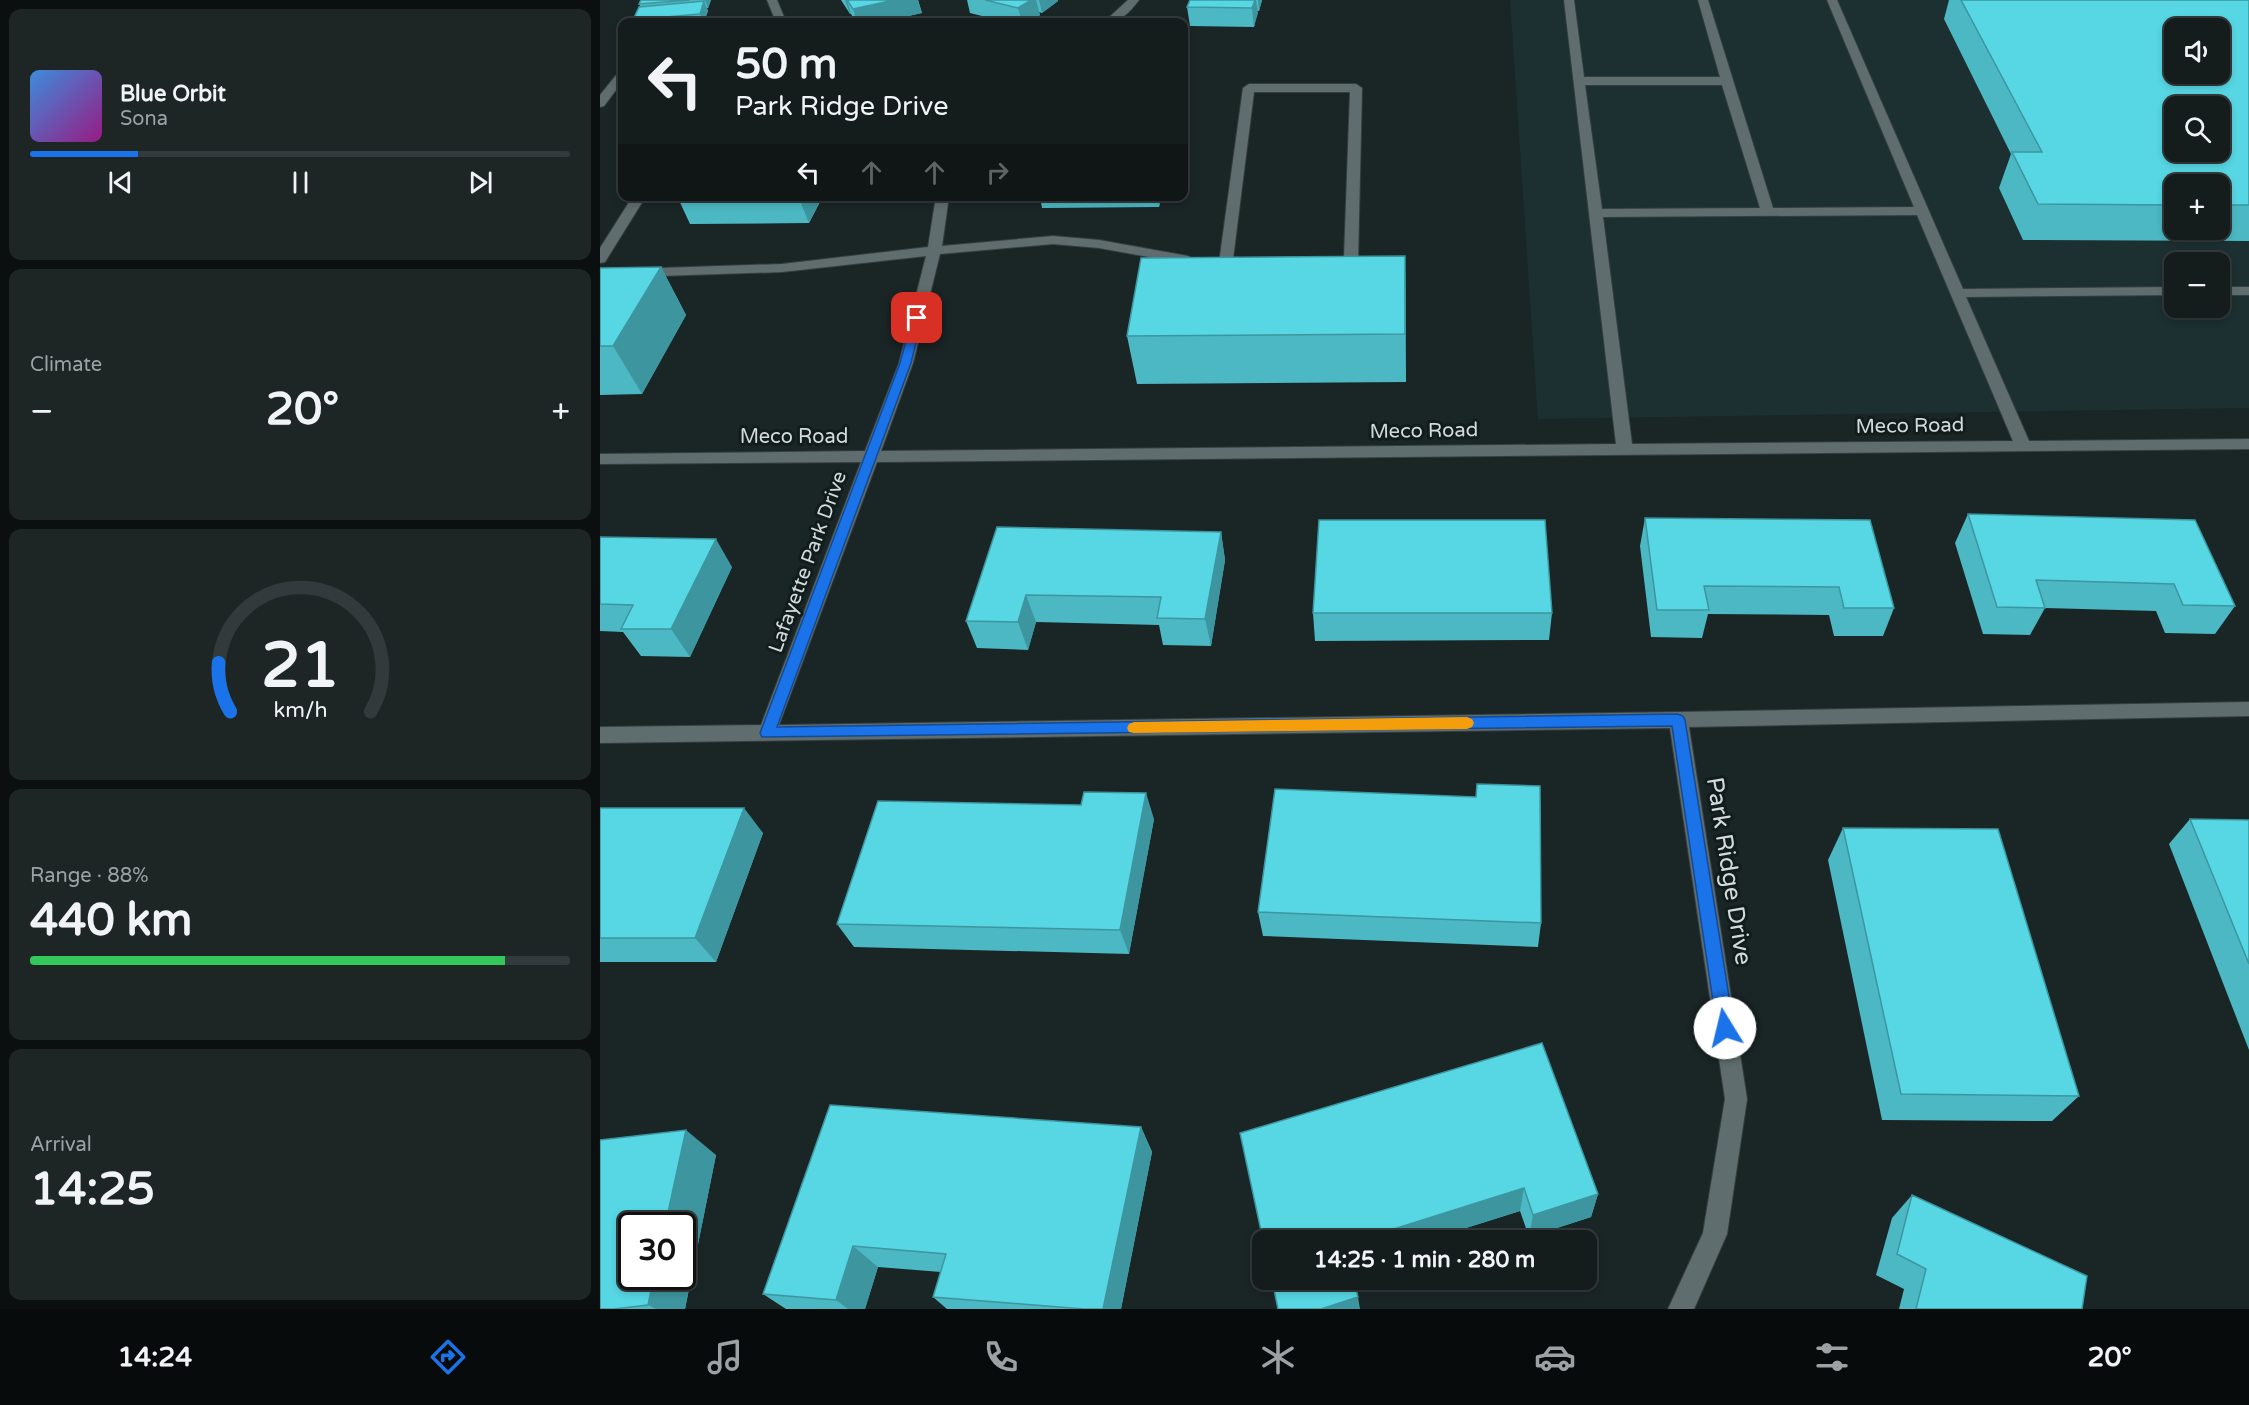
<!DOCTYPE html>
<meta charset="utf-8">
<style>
:root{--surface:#141c1c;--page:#1d2525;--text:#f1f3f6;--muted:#9da1a3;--line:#333a3b;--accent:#1a73e8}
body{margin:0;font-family:"Varela Round",sans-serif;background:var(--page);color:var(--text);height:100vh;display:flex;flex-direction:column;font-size:22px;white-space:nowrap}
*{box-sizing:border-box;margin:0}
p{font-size:20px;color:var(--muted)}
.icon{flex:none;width:33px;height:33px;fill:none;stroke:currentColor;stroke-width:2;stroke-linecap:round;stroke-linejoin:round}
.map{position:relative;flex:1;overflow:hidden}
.sheet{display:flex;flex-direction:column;gap:9px;padding:9px;background:#0b0f0f;width:600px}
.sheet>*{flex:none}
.guide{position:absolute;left:18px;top:18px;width:570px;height:183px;border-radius:12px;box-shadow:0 3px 9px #0003,0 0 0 2px var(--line);background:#141c1c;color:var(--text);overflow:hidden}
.tools{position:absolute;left:1564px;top:18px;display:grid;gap:12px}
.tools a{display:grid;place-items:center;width:66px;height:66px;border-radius:12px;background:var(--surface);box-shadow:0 3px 9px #0003,0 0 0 2px var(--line);font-size:30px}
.speed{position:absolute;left:18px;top:1212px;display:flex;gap:12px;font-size:30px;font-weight:700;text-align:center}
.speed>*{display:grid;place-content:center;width:78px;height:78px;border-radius:50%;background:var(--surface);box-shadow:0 3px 9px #0003,0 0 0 2px var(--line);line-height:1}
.speed .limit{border:3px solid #111;border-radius:9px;background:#fff;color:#111}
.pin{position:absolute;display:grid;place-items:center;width:51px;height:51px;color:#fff;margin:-26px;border-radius:12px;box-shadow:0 3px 9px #0006}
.me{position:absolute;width:66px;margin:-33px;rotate:351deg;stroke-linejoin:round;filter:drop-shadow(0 0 4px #0008)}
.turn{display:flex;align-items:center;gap:21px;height:126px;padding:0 18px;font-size:27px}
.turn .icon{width:78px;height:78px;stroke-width:2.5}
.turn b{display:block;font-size:42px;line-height:51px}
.lanes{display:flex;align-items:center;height:57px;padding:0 18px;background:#0003;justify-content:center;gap:30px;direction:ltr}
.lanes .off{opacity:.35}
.big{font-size:45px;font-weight:700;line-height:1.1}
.sheet .tile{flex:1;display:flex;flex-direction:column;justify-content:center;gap:9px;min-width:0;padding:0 21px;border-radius:12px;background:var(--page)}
.sheet .dial{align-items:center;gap:0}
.dial svg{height:156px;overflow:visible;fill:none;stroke:var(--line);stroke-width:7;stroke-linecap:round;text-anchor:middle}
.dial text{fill:var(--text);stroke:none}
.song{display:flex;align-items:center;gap:18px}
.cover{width:72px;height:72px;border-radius:9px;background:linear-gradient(135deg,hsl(210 70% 55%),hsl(310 70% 35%))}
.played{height:6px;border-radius:3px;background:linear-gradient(90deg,var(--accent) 20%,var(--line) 20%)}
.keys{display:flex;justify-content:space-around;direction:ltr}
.heat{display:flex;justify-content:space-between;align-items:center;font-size:33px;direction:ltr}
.charge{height:9px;border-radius:4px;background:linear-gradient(90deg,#34c759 88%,var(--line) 0)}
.trip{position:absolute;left:652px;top:1230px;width:345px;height:60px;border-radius:12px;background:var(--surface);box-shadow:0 3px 9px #0003,0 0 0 2px var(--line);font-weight:700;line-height:60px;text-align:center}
.tab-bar{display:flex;height:96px;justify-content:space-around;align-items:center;background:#080b0b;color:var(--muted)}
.tab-bar .icon{width:42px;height:42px}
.tab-bar .selected{color:var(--accent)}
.tab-bar b{font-size:27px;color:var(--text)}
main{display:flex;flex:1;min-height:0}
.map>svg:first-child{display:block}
</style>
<main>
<section class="sheet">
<div class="tile">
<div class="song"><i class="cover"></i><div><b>Blue Orbit</b><p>Sona</p></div></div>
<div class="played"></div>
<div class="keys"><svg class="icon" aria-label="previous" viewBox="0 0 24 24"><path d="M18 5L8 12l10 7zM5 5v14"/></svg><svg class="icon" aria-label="pause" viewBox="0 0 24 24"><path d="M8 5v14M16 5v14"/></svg><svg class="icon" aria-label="next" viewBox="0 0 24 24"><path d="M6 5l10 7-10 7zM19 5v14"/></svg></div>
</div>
<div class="tile"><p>Climate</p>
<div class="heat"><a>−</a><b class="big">20°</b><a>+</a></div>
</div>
<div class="tile dial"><svg viewBox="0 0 100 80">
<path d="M14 69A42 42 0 1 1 86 69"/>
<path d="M14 69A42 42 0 0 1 8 44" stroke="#1a73e8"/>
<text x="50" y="56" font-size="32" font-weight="700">21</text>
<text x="50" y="72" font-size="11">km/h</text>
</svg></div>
<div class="tile"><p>Range · 88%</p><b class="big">440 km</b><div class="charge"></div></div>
<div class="tile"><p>Arrival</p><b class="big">14:25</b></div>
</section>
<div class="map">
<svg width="1649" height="1309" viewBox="0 0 1649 1309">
<rect width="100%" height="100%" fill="#1a2526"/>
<path fill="#1c2f31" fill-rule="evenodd" d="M910,0h739v408l-711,11zM1575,28h45v46h-45zM1575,106h45v46h-45zM1575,184h45v46h-45zM1575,262h45v46h-45z"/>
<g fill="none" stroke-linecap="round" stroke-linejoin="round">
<g stroke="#363f40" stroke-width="2">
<path id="minor" d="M167,0h10l9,22h-10z
M528,0h11c-10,13 -18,22 -35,22z
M964,0h10l10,77h136l-22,-77h10l65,208 141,-1 -87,-207h10l126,289 212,-2v8l-209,2 63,144 220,-2v10l-1372,13 -98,263 899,-13 571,-10v14l-560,11 58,372 -20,135 -33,75h-26l35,-76 22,-134 -55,-371 -1070,15v-16l161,-2 100,-263 -261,2v-10l265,-3 34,-88 27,-107 -144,16 -182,6v-8l182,-6 146,-17 8,-51h13l-7,50 111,-10 46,4 89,16 7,4 -7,4 -89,-16 -46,-4 -113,10 -27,109 -32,88 735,-7zM985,85h137l38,123 -158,1zM1317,215l96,226 -381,3 -29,-227z
M22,72v10l-18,24 -4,1v-12l18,-22z
M649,84h107l6,4 -4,174 -2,3 -130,2 -7,-4 24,-175zM654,92h96l-6,166 -111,1z
M33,196h13l-41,66 -5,1v-15z
M1620,287h29v8h-29z"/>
</g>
<use href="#minor" fill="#606d6e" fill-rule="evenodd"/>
</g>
<path fill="#4bb8c3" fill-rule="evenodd" d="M41,0h70l-3,8h-1l1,3 -4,11h-69l-2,-2 7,-14 -1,-2z
M241,0h77l4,13 -41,9h-25l-5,-8h-1z
M367,0h91v1l-16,12 -3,-1 1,3 -11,7h-23l-36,-9z
M590,0h72l-3,11h-2l-3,16 -64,-1 -3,-19z
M1349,0h300v241l-226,-1 -24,-52 12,-34 -67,-135zM1575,184h45v46h-45z
M77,196h146l-14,27 -119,1z
M440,196h122l-3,11 -117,1z
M61,267l25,48 -44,79 -42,1v-127z
M806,304v78l-269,2 -10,-48z
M1368,514l227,6 40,86 -20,28 -50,-1 -9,-22 -111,-3 -15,27 -47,-1 -28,-91z
M1045,518l225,2 24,88 -11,28h-49l-5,-21 -121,-1 -6,24 -51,-1 -11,-91z
M397,527l224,5 4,28 -14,86 -48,-1 -4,-20 -123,-3 -8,28 -51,-2 -11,-27z
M0,537l132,30 -42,90 -49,-1 -18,-24 -23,-1z
M713,613h239l-3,27 -234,1z
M481,805l73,14 -25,135 -275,-7 -17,-23z
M0,808l163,25 -47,129h-116z
M1590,819l59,1v230l-80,-206z
M1243,828l236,268 -27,25 -170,-1 -54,-260z
M658,912l283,11 -3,24 -275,-11z
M942,1043l56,151 -7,23 -62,20 -9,-26 -92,29h-165z
M230,1105l311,22 11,25 -31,157h-174l-14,-12 8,-25 -63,-5 -13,42h-79l-23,-15z
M116,1155l-31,154h-85z
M1312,1195l170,114h-183l5,-20 -28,-14 16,-57z"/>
<path fill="#3d969f" d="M105,0h6l-3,8z
M245,0h2l4,14h-1z
M247,0h71l4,13 -41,9h-24l-4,-13z
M431,0h5l4,15 -11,7h-7l-4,-14z
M439,0h19v1l-16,12z
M655,0h1l2,13 -4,14 -2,-19z
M658,0h4l-3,11z
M104,1l4,10 -5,11 -3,-8z
M584,81l2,16 -2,10z
M198,196h25l-14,27z
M558,196h4l-3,11z
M805,256l1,48v78l-1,-48z
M61,267l25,48 -44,79 -29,-48z
M621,532l4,28 -14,86 -6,-27z
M116,539l16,28 -42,90 -19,-28z
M426,595l10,27 -8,28 -10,-28z
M546,793l8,26 -25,135 -9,-24z
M144,808l19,25 -47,129 -21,-24z
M541,1127l11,25 -31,157h-18z
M86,1130l30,25 -31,154h-29l-8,-4 6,-29h28v-50h-17z
M924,1188l-4,23 -92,29h-69z
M998,1194l-7,23 -62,20 4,-22z
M253,1246l25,21 -13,42h-17l-12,-9z
M758,1297l2,12h-39z"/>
<path fill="#57d6e3" stroke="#3d969f" stroke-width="1.5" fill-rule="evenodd" d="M41,0h49l-51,4z
M247,0h47l-41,9z
M385,0h46l-13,8z
M590,0h65l-3,8 -65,-1z
M1361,0h288v205h-29v-21h-45v21l-137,-1 -26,-52h30zM1575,28h45v46h-45zM1575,106h45v46h-45z
M104,1l-4,13 -67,6 6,-13z
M805,256v78l-278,2 14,-78z
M61,267l-48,79h-13v-78z
M1368,514l227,6 40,86 -52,-1 -9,-21 -138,-4 9,28 -48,-1z
M1045,518l225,2 24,88h-50l-5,-21 -135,-1 5,24h-52z
M719,520h226l7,93h-239z
M397,527l224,5 -16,87 -48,-1 4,-21 -135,-2 -8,27 -52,-1z
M0,537l116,2 -45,90h-50l12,-24 -33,-1z
M877,784l63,2 1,137 -283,-11 17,-123 201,8z
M484,792l62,1 -26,137 -283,-6 41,-123 203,4z
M0,808h144l-49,130h-95z
M1590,819l59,1v144z
M1243,828l155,1 81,267 -178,-2z
M942,1043l56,151 -65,21 -9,-27 -165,52h-96l-23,-107z
M230,1105l311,22 -38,182h-19l-151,-12 13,-43 -93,-8 -17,54 -73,-6z
M86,1130l-21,96h-33v50h22l-6,29 -34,4h-14v-169z
M1312,1195l175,81 -5,33h-166l10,-40 -29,-15z
M672,1280h82l4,17 -37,12h-43z"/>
<path fill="#1a73e8" stroke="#114b97" stroke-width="1.5" d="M317,315l5,3 -11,45 -134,364 901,-13 5,2 2,4 49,308 -3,6 -6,2 -5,-2 -3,-6 -45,-302 -910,11 -2,-4 140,-370 12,-45z"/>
<path fill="#f59e0b" d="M867,717l5,2 2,4 -2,4 -5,2 -333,4 -5,-1 -2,-4 2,-4 5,-2z"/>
<g text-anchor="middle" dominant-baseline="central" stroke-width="6" stroke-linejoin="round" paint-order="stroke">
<g font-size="20" fill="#d3dada" stroke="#111c1d">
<text transform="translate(1310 426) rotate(-1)">Meco Road</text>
<text transform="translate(824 431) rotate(-1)">Meco Road</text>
<text x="194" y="437">Meco Road</text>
<text transform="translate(208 562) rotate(-70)">Lafayette Park Drive</text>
</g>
<g font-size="24" fill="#d3dada" stroke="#111c1d">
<text transform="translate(1129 871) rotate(81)">Park Ridge Drive</text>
</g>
</g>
</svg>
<div class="tools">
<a><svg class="icon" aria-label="sound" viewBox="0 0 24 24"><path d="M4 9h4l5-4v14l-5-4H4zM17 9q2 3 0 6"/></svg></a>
<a><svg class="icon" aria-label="search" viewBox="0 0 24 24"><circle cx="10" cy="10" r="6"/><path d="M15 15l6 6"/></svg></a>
<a>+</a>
<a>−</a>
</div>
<div class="speed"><div class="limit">30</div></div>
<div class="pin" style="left:317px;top:318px;background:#d93025"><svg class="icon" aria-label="arrive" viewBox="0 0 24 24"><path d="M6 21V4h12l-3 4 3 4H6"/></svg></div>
<svg class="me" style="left:1125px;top:1028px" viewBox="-20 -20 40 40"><circle r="19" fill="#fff"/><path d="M0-13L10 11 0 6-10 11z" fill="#1a73e8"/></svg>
<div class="trip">14:25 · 1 min · 280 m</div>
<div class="guide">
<div class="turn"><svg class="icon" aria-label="left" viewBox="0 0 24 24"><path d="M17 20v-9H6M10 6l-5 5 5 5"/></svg><div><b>50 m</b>Park Ridge Drive</div></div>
<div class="lanes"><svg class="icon" aria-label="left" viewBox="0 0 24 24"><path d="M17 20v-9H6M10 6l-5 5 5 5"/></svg><svg class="icon off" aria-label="ahead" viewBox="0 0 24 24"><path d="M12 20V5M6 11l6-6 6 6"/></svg><svg class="icon off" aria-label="ahead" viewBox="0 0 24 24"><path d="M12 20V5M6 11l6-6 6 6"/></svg><svg class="icon off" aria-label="right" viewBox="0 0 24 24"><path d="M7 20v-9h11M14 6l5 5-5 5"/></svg></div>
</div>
</div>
</main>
<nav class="tab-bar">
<b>14:24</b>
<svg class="icon selected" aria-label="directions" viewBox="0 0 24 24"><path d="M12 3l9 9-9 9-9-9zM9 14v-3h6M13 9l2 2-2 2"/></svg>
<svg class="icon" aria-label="music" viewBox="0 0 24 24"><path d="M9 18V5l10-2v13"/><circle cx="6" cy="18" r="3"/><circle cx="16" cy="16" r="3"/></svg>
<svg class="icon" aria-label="phone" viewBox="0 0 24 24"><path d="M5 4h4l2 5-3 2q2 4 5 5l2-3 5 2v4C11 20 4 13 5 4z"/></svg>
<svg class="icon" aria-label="climate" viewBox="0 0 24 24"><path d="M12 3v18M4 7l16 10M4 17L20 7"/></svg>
<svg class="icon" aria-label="car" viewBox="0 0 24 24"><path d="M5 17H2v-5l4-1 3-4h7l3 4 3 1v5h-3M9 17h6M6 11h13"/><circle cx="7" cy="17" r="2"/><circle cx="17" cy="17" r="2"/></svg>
<svg class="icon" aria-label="filters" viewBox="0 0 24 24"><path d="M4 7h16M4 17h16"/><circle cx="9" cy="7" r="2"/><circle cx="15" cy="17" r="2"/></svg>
<b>20°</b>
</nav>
